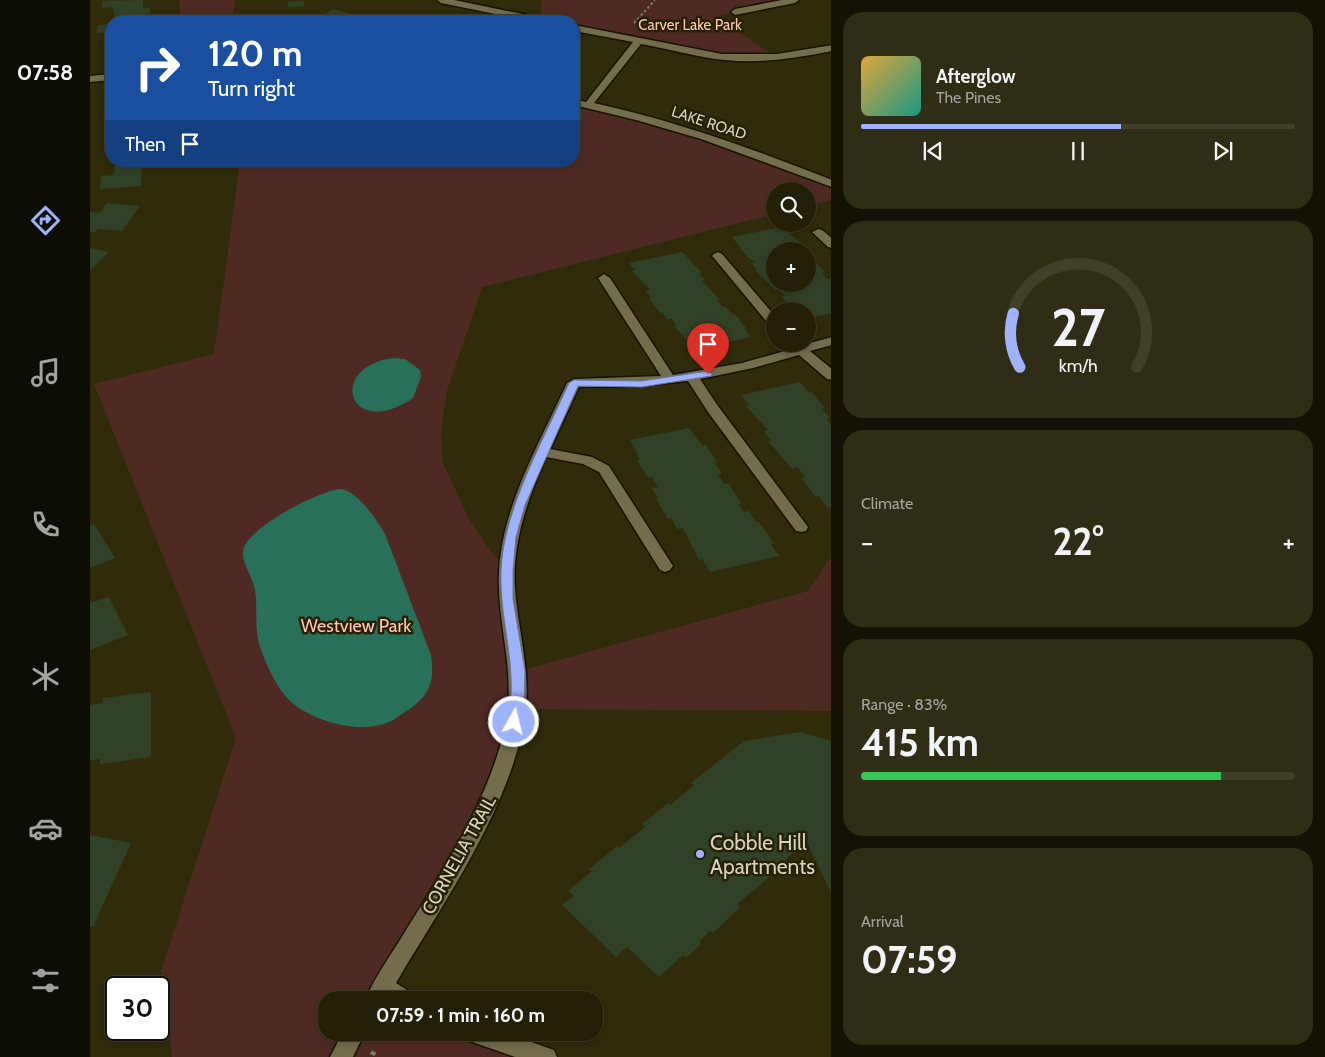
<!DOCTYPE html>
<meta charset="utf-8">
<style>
:root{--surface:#242008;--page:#302d16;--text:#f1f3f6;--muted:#a3a39c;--line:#413e29;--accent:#9fb3fd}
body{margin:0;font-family:Cabin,sans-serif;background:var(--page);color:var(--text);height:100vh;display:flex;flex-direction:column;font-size:19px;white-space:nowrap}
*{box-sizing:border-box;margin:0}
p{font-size:16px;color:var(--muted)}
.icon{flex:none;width:28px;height:28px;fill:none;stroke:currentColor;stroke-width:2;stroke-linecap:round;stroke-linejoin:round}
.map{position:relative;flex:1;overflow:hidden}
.details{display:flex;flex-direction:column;gap:12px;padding:12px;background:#141204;width:494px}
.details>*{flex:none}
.banner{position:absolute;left:15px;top:15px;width:475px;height:152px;border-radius:20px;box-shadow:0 2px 8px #0003,0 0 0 1px var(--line);background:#1a4fa0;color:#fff;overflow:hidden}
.controls{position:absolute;left:676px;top:182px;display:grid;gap:10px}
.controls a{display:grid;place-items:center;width:50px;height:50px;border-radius:50%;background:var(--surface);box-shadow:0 2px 8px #0003,0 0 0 1px var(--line);font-size:25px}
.speed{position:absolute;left:15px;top:976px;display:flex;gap:10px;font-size:25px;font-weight:700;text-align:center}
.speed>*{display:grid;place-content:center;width:65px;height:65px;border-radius:50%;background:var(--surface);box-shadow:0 2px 8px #0003,0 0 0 1px var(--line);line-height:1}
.speed .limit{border:2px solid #111;border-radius:8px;background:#fff;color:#111}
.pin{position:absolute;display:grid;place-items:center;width:42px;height:42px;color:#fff;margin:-51px -21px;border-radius:50% 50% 50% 0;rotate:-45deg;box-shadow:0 0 5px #0007}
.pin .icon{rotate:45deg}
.me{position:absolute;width:55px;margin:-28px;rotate:8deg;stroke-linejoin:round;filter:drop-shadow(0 0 4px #0008)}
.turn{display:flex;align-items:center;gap:18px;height:105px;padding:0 20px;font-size:22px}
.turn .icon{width:65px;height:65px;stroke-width:2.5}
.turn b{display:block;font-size:35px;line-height:42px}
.then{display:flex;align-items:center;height:48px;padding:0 20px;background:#0003;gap:10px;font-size:19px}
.big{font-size:38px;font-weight:700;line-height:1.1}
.details .card{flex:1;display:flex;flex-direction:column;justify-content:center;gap:8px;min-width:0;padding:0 18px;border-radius:20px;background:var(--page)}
.details .dial{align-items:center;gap:0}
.dial svg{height:130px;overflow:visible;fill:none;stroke:var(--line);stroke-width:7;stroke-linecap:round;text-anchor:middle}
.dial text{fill:var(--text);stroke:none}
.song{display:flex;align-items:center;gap:15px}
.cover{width:60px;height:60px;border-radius:8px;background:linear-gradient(135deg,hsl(40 70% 55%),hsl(170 70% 35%))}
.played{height:5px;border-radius:2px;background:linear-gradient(90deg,var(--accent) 60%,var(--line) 60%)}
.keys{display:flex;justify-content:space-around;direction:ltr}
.heat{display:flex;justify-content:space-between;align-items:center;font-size:28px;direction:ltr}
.charge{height:8px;border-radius:4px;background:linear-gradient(90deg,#34c759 83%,var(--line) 0)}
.trip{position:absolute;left:228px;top:991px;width:285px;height:50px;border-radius:20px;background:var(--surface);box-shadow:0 2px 8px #0003,0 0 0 1px var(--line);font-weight:700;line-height:50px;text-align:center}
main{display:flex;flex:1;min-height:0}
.tab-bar{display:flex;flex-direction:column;width:90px;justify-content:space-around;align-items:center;background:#0e0d03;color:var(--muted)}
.tab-bar .icon{width:35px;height:35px}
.tab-bar .selected{color:var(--accent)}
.tab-bar b{font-size:22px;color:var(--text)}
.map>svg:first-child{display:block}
</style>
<main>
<nav class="tab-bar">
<b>07:58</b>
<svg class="icon selected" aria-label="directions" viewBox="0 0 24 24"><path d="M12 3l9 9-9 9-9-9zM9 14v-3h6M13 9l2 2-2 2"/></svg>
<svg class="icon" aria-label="music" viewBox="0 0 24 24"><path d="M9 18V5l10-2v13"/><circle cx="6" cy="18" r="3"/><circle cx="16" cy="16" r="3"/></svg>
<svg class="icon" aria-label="phone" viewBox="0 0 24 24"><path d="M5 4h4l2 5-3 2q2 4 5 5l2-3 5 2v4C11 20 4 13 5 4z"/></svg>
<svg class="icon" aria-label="climate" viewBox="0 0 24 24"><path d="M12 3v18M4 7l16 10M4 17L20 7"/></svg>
<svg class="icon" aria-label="car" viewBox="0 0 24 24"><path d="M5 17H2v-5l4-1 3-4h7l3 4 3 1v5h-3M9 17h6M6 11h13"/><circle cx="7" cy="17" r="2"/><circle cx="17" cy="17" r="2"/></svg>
<svg class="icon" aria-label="filters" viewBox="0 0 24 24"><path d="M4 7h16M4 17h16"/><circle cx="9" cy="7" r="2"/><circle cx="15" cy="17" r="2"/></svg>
</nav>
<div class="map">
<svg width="742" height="1057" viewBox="0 0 742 1057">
<rect width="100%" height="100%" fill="#302b0b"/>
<path fill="#4f2a23" d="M89,0h56l-3,21h-51z
M451,0h254l-78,16 60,42 -36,1 -167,-31v-7h-33z
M484,102l105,26 152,56v16l-23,6v-15h-33v23l-293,73 -35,104 -6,39 1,31 26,56 18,28 21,25 12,101 289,-80 23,-34v154l-314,-2 -9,40 -125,238 22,13h-79v32l145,1 75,24h-374l-11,-86 75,-233 -142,-354 120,-30 26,-193h334z"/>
<path fill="#287059" d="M304,358l11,1 15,11 1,7 -8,21c-65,44 -87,-32 -19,-40z
M250,489c17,1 37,31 45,45l46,121c4,28 -2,42 -26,57 -5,3 -11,8 -16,10 -29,13 -78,-1 -100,-22 -13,-13 -23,-36 -29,-53 -6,-18 -2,-38 -5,-57 -2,-13 -16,-30 -11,-43 10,-22 72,-55 96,-58z"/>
<path fill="#314127" d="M53,0v8h7v5l-35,3 -3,-9 -10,1v-7z
M214,1v5l-16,1v-5z
M243,9l8,2 15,4 -9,5 3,1h-27l6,-3 -7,-2z
M21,24v8l-15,1 2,-8z
M21,132v15l-6,1 1,-15z
M27,161h25l-1,25 -41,3 1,-13 13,-1 1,-13z
M17,203l33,3 -18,25 -24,-2 -3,3h-5v-20l10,1z
M692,227l22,19 -2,1 4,4h-31v33h33v-27l4,2 13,13 -3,1 5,6h5v34l-24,5v-7h-13l-13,-14 3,-1 -6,-7 -4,1 -20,-20h2l-6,-7 4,-1 -8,-5 -15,-20z
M0,248l19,4 -19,18z
M592,252l20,21h-3l6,7 -3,1 18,19 -3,1 6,6h3l7,8 2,-1 11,14h-2l7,9 -56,12 -21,-23h3l-5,-7h-5l-5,-7 -2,1 -11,-15h2l-5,-7 4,-1 -18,-19 3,-1 -6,-7z
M710,382l8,10 3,-1 14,17 -3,1 8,9 -4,1 6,6v82l-4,1 -9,-12 -3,1 -15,-19 4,-1 -8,-10 -5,2 -24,-28h3l-7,-10 4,-1 -22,-24 3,-1 -8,-10z
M599,428l14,18 3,-1 12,18h-3l7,11 -4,1 6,9 4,-1 13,20 -3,1 6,8 5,-1 7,11h3l15,21 -3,1 8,12 -69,16 -8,-13 -3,1 -16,-32 -6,1 -6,-11 -3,1 -12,-20 2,-1 -6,-10 6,-1 -6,-10 -4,1 -11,-18 3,-1 -10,-19z
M4,524l21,34 -25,10v-42z
M19,597l19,38 -38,15v-47z
M61,692v65l-51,7v-5l-10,1v-55l13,-2v-5z
M710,732l32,9v154l-26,-55 -20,19 3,2 -52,43 3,3 -27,26 -3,-2 -11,11 2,2 -15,14 -3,-3 -24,22 -32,-30 -11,10 -54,-52 12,-9 -6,-5 24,-20 -3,-2 28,-23 2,2 26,-21 -3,-3 26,-21 2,2 24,-20 -3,-2 53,-42z
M0,835l41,8 -38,84 -3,-1z"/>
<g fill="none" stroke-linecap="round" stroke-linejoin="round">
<g stroke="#171300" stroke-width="3">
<path id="minor" d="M347,0h17l88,18 5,3h-17l-89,-18z
M692,0h17l-4,3 -60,12 -4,-3 4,-3z
M484,25l148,29h55l55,-9v6c-36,7 -72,13 -108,9 -27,-3 -55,-11 -83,-16l-47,59c82,18 160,46 238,77v7l-131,-48 -65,-19 -62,-15v-6l12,3 47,-60 -59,-11z
M21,74v6l-21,2v-6z
M728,229l4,1 10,8v10l-4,-1 -16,-15z
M628,252l4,2 53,62v12l-4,-1 -57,-69 -2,-2 2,-2z
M514,274l6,4 63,97 69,-12 50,-14 -3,-5 14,1 29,-8v8l-22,6 22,18v11l-5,-1 -28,-24 -46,13 -53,11 18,27 90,121 -2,4 -5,1 -5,-1 -88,-119 -20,-31 -50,5 -59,1 -29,62 42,8 17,9 64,100 -3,4 -5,2 -5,-2 -61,-98 -16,-8 -37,-7c-18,42 -34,85 -31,131 3,41 15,80 11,120 -11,94 -83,195 -130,275l16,10 3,7h-50c10,-23 25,-44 38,-65 39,-63 81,-127 100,-199 16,-62 -7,-107 -4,-166 4,-66 41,-128 68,-187l7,-4 87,-3 -63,-98z
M253,1032h22l-12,25h-23z
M371,1032h42l51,18 3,7h-42l-51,-18z"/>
</g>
<path stroke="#817d64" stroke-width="2" stroke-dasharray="2.5 2.5" stroke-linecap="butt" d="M544,23l21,-23"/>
<path stroke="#817d64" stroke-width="4" stroke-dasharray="5 5" stroke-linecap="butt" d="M281,1052l8,5"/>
<use href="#minor" fill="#736d4c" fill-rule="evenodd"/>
</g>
<path fill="#9fb3fd" stroke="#6774a4" d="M618,371l4,3 -1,2 -69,11 -64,-1 -53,119 -9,32 -3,33v29l12,72 -1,38 -5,17 -5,2 -5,-2 -2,-4c13,-50 -8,-100 -6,-151 2,-61 43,-132 68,-188l5,-3 68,1z"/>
<circle fill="#9fb3fd" stroke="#262102" stroke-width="2" cx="610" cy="854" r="5"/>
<g text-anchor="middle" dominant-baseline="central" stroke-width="5" stroke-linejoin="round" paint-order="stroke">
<g font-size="15" fill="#fec5bb" stroke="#262102">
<text x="600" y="25">Carver Lake Park</text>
</g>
<g font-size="15" fill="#d5d2c1" stroke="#262102">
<text transform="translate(619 123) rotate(18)">LAKE ROAD</text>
</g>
<g font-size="18" fill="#fec5bb" stroke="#262102">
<text x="266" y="626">Westview Park</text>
</g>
<g font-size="18" fill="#d5d2c1" stroke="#262102">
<text transform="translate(369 855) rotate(-61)">CORNELIA TRAIL</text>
</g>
<g font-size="21" fill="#d5d2c1" stroke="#262102" text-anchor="start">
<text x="620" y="842">Cobble Hill<tspan x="620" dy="24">Apartments</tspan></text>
</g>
</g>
</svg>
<div class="controls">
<a><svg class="icon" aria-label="search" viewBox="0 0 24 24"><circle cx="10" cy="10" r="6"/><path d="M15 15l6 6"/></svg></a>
<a>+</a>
<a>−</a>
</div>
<div class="speed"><div class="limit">30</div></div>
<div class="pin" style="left:618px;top:374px;background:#d93025"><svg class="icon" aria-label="arrive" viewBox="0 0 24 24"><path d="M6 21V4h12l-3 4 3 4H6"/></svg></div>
<svg class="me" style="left:424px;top:722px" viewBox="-20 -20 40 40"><circle r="17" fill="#9fb3fd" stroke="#fff" stroke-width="3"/><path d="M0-11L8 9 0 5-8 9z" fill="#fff"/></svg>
<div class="trip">07:59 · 1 min · 160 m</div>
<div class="banner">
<div class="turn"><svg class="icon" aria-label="right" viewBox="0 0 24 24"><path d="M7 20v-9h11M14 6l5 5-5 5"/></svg><div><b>120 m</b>Turn right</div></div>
<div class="then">Then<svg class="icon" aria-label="arrive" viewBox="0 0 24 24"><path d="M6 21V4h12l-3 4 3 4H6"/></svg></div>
</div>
</div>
<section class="details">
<div class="card">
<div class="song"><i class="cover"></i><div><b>Afterglow</b><p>The Pines</p></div></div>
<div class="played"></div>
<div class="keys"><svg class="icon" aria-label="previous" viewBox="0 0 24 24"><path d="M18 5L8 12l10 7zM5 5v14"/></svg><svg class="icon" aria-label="pause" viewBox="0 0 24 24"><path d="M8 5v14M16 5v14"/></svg><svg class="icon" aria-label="next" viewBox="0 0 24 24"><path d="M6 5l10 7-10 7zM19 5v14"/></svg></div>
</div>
<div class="card dial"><svg viewBox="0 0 100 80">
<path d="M14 69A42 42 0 1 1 86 69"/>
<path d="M14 69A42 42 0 0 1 10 36" stroke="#9fb3fd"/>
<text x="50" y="56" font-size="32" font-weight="700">27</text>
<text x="50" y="72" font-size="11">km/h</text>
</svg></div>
<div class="card"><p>Climate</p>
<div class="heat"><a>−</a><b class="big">22°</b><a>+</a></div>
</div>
<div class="card"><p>Range · 83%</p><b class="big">415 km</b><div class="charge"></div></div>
<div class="card"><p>Arrival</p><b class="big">07:59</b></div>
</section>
</main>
